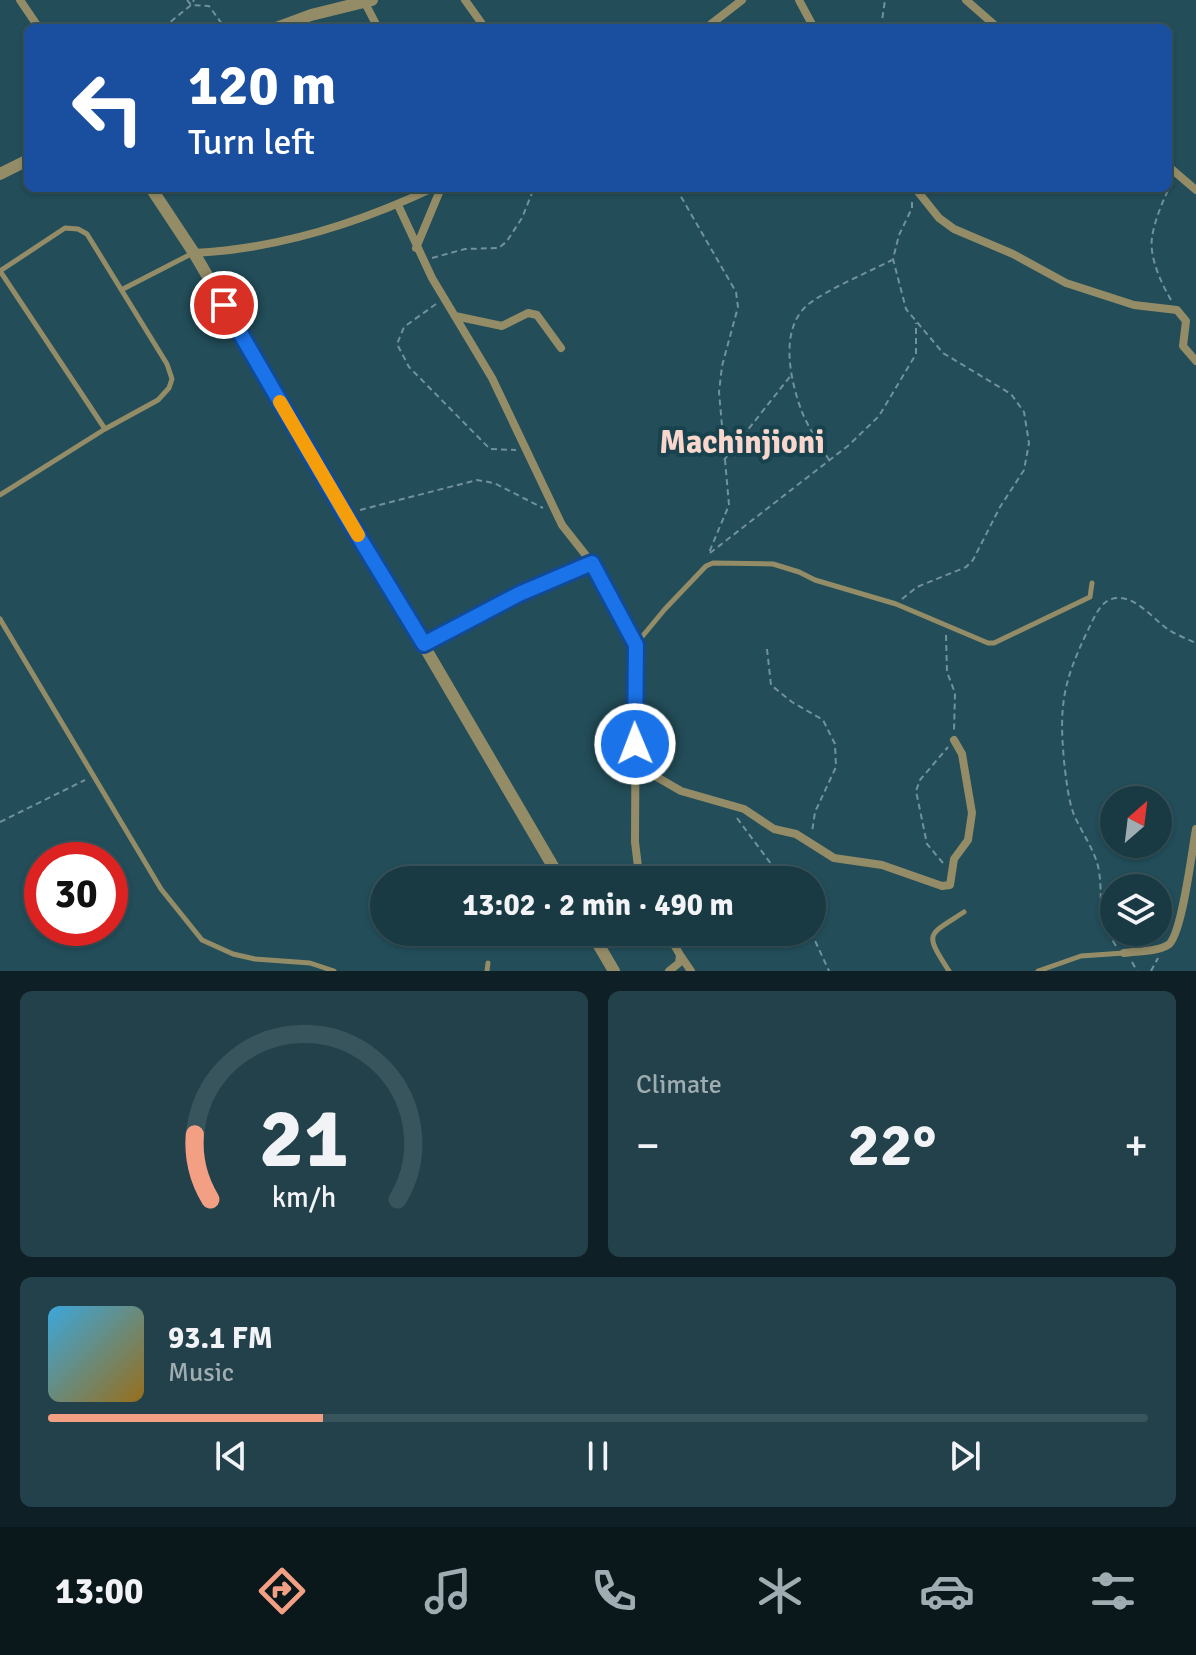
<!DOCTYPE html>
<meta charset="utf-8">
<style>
:root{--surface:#1a3a43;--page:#23414a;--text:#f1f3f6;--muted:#9fadb2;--line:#38545c;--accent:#f39f84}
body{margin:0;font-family:Signika,sans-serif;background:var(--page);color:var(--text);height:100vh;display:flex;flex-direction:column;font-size:30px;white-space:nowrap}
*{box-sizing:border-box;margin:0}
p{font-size:26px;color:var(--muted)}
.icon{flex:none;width:44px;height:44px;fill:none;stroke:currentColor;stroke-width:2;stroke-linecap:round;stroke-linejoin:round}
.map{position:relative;height:971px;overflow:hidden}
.side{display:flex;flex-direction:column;gap:20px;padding:20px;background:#0e2025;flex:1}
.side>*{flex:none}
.guide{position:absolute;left:24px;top:24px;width:1148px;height:168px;border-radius:12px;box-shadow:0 2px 6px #0004,0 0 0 2px var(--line);background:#1a4fa0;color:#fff;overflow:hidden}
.needle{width:52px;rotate:28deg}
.buttons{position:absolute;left:1100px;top:786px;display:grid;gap:16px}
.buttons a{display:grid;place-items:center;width:72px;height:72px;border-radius:50%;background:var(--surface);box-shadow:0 2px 6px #0004,0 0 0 2px var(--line);font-size:40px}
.speed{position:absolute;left:24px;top:842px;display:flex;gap:16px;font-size:40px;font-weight:700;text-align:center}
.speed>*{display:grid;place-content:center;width:104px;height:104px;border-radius:50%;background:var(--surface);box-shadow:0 2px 6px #0004,0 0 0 2px var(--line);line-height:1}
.speed .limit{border:12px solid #d22;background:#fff;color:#111}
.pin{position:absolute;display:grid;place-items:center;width:68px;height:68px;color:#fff;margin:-34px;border:4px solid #fff;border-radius:50%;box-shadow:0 2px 8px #0007}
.me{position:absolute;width:88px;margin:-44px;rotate:359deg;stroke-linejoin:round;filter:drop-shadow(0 0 6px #0008)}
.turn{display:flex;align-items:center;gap:28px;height:168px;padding:0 32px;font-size:36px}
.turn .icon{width:104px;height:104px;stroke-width:2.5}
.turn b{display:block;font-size:56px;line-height:68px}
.big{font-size:60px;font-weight:700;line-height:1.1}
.side .card{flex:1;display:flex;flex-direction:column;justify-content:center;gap:12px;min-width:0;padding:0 28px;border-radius:12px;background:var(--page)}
.side .dial{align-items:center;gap:0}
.dial svg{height:208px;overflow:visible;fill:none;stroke:var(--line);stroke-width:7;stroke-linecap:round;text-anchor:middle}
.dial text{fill:var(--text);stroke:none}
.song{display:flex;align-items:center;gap:24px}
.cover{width:96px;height:96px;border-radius:12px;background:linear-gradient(135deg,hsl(200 70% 55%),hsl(40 70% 35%))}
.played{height:8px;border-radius:4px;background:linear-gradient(90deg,var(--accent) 25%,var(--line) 25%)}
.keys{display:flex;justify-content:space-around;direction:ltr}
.heat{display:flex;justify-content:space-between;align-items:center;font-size:44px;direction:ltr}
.side .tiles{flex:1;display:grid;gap:20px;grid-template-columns:1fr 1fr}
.card:last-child{grid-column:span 2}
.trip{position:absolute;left:370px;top:866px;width:456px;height:80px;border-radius:40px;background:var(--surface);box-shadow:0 2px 6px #0004,0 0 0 2px var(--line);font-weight:700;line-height:80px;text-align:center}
.dock{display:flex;height:128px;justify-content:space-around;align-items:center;background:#0a171b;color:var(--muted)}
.dock .icon{width:56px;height:56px}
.dock .selected{color:var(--accent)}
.dock b{font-size:36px;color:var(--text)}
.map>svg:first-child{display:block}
</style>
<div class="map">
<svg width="1196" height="971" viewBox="0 0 1196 971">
<rect width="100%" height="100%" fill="#224d59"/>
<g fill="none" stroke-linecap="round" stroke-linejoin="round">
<path stroke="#71919b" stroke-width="2" stroke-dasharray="6 4" stroke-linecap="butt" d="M187,0l4,5 18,1 16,22
M163,28l28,-23 3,-5
M881,28l4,-28
M676,188l60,104 2,15 -16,59 -3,26 10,113 -21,50
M432,258l33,-9 34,-1 8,-7 15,-23 12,-30
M1171,300c-9,-15 -22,-43 -19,-62 2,-17 12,-40 20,-56
M436,304l-32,23 -7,17 12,23 81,82 26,1
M724,460l68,-86
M829,460c-9,-15 -20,-31 -27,-48 -12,-32 -24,-85 8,-109 22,-16 57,-30 82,-43
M360,510l117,-30 17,3 49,25
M710,553l139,-108 30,-29 37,-62v-31
M902,599l15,-12 49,-20 7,-7 27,-53 24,-37 5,-27 -5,-31 -13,-18 -68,-41 -37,-44 -13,-50 6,-24 13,-27v-7
M946,635l1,37 8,21 -1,38
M767,649l4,36 21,17 31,18 12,24 1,23 -21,45 -3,20
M737,818l46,62
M0,822l85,-42
M943,863l-16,-19 -11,-53 4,-11 28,-33
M811,932l18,39
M1116,946c-22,-35 -12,-40 -17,-75 -3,-19 -17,-38 -25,-56 -6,-16 -8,-37 -10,-54 -5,-56 -1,-78 23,-129 7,-13 13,-34 31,-34 19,-1 36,22 51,32 8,5 18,9 27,13
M1132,962l5,9
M1151,971l7,-13"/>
<path stroke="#948c66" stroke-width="5" d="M0,271l65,-43 13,1 9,5 80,130 5,15 -3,9 -11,12 -53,29 -105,66
M0,271l105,158
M123,289l70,-36
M0,619l161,270 41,51 31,14 22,5 55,4 24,8
M424,644l95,-50 72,-30
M636,644l29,-35 41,-43 7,-3 60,1 26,8 16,8 81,24 92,39h6l96,-46 2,-14
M487,971l1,-8
M949,971c-25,-39 -22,-35 15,-59
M1038,971l43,-15 43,-3"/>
<path stroke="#948c66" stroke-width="8" d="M20,0l19,28
M465,0l20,28
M799,0l15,28
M966,0l32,28
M365,3l13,25
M706,28l36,-28
M1168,166l28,24
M915,188l24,30 15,11 59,25 53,29 68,22 43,5 9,11 -3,25 13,15
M398,205l34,73 60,100 70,147 30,38 44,82 -1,197 3,25 4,13
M416,248l25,-60
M194,253c82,-4 165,-30 239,-65
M455,316l47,10 26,-13 9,2 24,33
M636,765l45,26 63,18 30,20 22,5 38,24 48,7 60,21 8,-1 4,-26 14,-19 4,-27 -10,-59 -8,-14
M667,932l13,23 -1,8 -10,8
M1124,953c13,-2 33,-1 44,-8 14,-9 24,-95 28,-116
M680,955l11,16"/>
<path stroke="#948c66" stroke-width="12" d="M276,28l35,-13 61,-15
M0,174l28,-14
M151,188l43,65 367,627
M591,932l23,39"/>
</g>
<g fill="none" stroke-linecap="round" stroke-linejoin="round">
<g stroke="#114b97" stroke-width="20">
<path id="route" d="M224,305l121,209 79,130 95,-50 73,-31 44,82 -1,99"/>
</g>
<use href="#route" stroke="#1a73e8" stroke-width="14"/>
<path stroke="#f59e0b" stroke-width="14" d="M280,402l78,133"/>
</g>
<g text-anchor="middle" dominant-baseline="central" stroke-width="8" stroke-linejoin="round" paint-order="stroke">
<g font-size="32" font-weight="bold" fill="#f9d7cd" stroke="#17424e">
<text x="742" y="442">Machinjioni</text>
</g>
</g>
</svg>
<div class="buttons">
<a><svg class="needle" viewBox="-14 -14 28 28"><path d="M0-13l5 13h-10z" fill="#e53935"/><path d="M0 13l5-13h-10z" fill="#9fadb2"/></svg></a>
<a><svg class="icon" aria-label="layers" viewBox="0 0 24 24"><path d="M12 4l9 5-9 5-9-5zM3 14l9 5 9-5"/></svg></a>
</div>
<div class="speed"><div class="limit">30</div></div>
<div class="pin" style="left:224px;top:305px;background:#d93025"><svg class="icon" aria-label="arrive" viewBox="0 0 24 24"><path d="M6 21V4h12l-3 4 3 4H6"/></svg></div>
<svg class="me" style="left:635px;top:744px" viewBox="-20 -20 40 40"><circle r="17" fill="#1a73e8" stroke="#fff" stroke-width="3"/><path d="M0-11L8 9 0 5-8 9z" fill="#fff"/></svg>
<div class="trip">13:02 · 2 min · 490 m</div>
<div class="guide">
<div class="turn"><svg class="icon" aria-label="left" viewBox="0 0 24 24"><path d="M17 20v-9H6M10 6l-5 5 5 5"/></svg><div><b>120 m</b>Turn left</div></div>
</div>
</div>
<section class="side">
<div class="tiles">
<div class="card dial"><svg viewBox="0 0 100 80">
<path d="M14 69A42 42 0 1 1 86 69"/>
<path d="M14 69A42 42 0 0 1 8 44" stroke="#f39f84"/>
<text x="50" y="56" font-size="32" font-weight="700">21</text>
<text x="50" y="72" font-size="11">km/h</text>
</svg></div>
<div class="card"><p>Climate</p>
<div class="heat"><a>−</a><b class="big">22°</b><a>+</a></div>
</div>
<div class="card">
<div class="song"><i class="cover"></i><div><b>93.1 FM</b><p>Music</p></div></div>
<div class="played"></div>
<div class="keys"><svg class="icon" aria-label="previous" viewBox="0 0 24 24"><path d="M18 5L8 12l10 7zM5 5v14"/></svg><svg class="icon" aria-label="pause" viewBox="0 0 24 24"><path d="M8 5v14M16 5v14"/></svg><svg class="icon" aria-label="next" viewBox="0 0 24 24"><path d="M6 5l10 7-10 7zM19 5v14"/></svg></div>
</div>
</div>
</section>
<nav class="dock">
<b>13:00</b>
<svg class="icon selected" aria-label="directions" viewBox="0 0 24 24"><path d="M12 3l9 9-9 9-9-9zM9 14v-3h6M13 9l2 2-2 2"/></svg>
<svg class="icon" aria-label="music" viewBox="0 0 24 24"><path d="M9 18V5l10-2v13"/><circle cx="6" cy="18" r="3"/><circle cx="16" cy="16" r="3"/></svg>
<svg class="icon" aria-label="phone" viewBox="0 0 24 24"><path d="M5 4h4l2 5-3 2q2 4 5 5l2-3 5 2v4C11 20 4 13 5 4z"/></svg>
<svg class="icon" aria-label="climate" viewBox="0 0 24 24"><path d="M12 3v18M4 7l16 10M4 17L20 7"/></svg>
<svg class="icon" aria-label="car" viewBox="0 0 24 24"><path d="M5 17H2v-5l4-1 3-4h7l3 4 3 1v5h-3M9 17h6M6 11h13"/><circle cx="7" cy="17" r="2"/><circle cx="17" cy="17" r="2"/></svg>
<svg class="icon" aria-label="filters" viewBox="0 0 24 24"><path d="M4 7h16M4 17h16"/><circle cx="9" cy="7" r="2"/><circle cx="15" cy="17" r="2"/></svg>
</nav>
